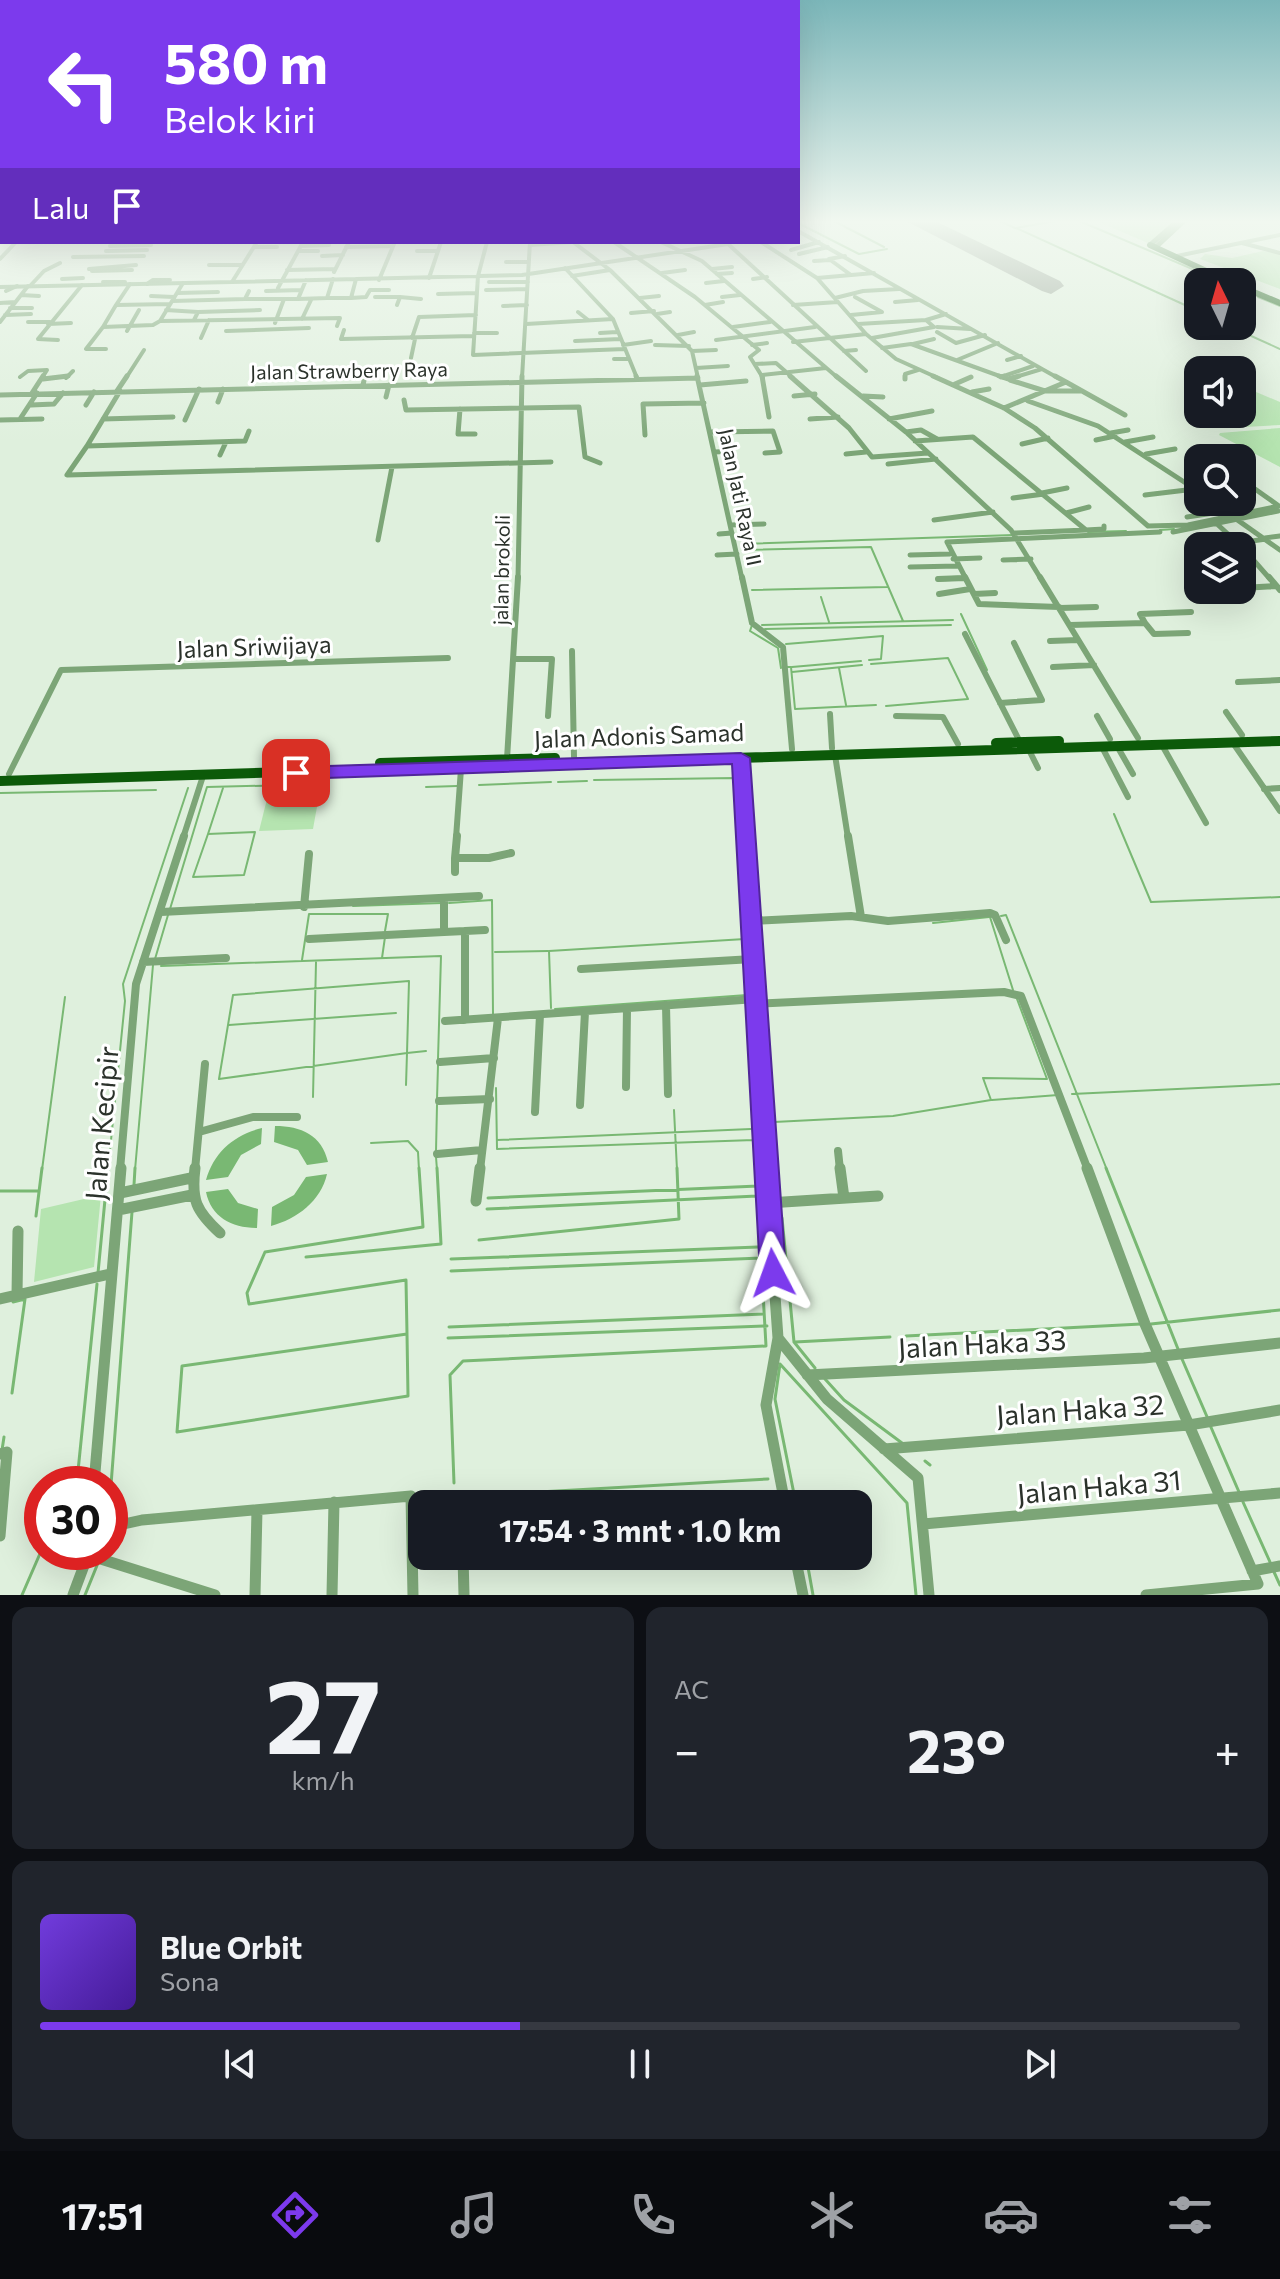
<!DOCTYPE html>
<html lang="id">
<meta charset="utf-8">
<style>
:root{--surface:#171b24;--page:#20242c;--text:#f1f3f6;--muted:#9ea1a6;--line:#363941;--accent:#7c3aed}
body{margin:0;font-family:Commissioner,sans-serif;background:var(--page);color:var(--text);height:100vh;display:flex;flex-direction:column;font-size:30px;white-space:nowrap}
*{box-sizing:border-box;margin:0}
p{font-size:26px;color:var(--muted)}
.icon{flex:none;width:44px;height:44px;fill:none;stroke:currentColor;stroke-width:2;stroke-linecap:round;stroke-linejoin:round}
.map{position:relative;height:1595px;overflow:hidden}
.details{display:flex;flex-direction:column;gap:12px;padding:12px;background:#0d0f14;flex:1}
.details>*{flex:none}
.hud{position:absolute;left:0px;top:0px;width:800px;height:244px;box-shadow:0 8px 32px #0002;background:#7c3aed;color:#fff;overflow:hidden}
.needle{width:52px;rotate:355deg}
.fabs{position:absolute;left:1184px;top:268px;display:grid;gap:16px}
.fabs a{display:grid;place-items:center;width:72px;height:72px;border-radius:16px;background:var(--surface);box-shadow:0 8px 32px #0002;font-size:40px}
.speed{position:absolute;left:24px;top:1466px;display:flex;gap:16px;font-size:40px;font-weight:700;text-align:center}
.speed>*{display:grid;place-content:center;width:104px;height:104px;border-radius:50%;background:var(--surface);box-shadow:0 8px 32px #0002;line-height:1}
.speed .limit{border:12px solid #d22;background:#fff;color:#111}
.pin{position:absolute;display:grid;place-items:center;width:68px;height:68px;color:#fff;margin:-34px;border-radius:16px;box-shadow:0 4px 12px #0006}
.me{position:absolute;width:88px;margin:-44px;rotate:356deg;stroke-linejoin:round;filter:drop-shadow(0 0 6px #0008)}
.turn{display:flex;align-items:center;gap:28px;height:168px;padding:0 32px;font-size:36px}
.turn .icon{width:104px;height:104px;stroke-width:2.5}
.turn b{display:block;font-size:56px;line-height:68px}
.then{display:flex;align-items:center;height:76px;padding:0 32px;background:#0003;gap:16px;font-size:30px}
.big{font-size:60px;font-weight:700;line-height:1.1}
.details .tile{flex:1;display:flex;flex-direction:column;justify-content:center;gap:12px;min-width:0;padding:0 28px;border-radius:16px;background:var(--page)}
.details .dial{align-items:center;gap:0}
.dial b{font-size:104px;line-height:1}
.song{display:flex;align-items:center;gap:24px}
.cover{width:96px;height:96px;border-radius:12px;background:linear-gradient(135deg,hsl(260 70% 55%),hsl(260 70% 35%))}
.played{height:8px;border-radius:4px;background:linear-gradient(90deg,var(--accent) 40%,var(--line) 40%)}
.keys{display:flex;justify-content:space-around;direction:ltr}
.heat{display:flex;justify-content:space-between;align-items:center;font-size:44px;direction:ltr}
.details .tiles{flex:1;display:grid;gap:12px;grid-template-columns:1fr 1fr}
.tile:last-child{grid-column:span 2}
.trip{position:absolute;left:408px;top:1490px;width:464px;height:80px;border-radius:16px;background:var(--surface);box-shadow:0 8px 32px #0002;font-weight:700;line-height:80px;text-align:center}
.tab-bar{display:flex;height:128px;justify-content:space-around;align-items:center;background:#090b0e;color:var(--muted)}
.tab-bar .icon{width:56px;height:56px}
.tab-bar .selected{color:var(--accent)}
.tab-bar b{font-size:36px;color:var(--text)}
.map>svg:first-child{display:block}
</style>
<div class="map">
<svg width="1280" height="1595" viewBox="0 0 1280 1595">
<rect width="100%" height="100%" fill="#dff0dd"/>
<path fill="#b5e4b0" d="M1094,220h82l-28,23z
M1263,251l17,3v35l-80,-30 5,-5 27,4z
M1242,386l38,16v23l-53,3 21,-5 -16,-9h10z
M1280,428v39l-61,-32 1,-2z
M320,790l-7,39 -54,2 10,-40z
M101,1195l-7,72 -60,15 7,-73z"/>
<path fill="#79b873" d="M275,1126c26,0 47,9 53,36l-21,3 -9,-15 -24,-8z
M262,1128l-1,16 -20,11 -13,22 -22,3c8,-28 28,-45 56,-52z
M327,1174c-6,27 -30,45 -56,52l1,-19 22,-12 12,-18z
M228,1189l10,14 20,6 -1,19c-25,0 -46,-11 -51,-36z"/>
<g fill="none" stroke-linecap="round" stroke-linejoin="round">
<path stroke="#79b873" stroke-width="2" d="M832,220l52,27
M998,220l17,8
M1060,220l-44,8 182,83
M1077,220l146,62
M798,223l61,31 28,-5
M1258,297l22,9
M1229,326l51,23
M1160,530l14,-1
M1088,532l38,-1
M752,590l135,-3
M821,597l8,25
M961,614l26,56
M903,621l-32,-74 -129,3v-6l272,-9
M752,625l-2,6 28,17 3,20
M762,625l191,-5
M765,629l186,-4
M786,644l97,-8 -2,23 -12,1
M871,664l77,-6 20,41 -82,7
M787,667h4l4,42 81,-4
M792,667l69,-6
M839,668l7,37
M792,672l70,-7
M594,780l141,-2 10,177
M558,782l29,-1
M479,785l72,-3
M426,787l31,-1
M0,793l156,-3
M1114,814l37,88 129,-5
M255,832l-11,43 -51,2 15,-43z
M208,834l15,-46
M449,903l43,-3 1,114
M353,906l89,-3
M170,909l37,-122 84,-2
M1001,916l5,-1 101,255
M990,917l23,73
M933,923l56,-6
M495,952l53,-1
M382,958l3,-21
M155,959l13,-44
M302,960l7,-46h79l-3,17
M161,966l280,-10 -3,103
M409,981l-2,72 -188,26 14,-84z
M747,1004l9,166
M551,1008l-2,-57 196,-12
M555,1009l192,-14 -1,-31
M229,1025l167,-12
M407,1053l19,-2
M406,1085l1,-32
M496,1088l1,61 257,-9
M1072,1094l208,-10
M313,1097l3,-135
M437,1099l1,-34
M992,1100l66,-5
M674,1110l3,60
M774,1122l119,-6 98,-16 -8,-22 64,1 -30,-80
M497,1140l254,-11
M371,1143l37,-2 10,11 1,18
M436,1151l1,-46
M436,1157l1,13
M42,1170l23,-173
M108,1170l17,-169 -2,-17 65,-196
M135,1170l18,-205"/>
<path stroke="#79b873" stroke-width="3" d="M1106,1168l72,181
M134,1185l1,-17
M0,1191h39
M488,1198l270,-12
M487,1209l270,-13
M36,1216l6,-48
M782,1218l12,124 21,26
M479,1240l200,-21 -2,-51
M306,1257l135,-13 -4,-76
M451,1259l307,-12
M451,1271l310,-13
M98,1273l10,-105
M1151,1324l129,-14
M449,1327l315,-13
M407,1334l1,62 -231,36 5,-66z
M407,1334l-1,-54 -157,24 -2,-11 18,-41 158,-25 -4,-59
M906,1336l235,-12
M448,1338l319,-12
M795,1342l95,-5
M1182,1359l26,60
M825,1379l19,21 58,43
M12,1393l13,-94 -12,3
M1210,1425l29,67
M2,1450l2,-13
M925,1461l5,4
M454,1483l-4,-108 13,-14 303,-15 -10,-178
M72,1484l6,-13 19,-187
M468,1496l300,-17
M110,1498l22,-286
M1243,1502l27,60
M577,1504l197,-12
M796,1504l-21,-105 5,-35 127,139 9,92
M806,1556l7,39
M1274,1572l6,13
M22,1595l20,-46
M85,1595l13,-32"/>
<path fill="#8f9c8e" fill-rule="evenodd" d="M1004,263h6l49,19 -11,6 -17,-3 1,-8 -28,-10z"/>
<path fill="#8f9c8e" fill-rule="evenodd" d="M904,220h29l127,61 4,5 -13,8 -9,-3z"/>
<path stroke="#7ca577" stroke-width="4" d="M798,231l244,138
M43,242h20
M487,242l-9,34 -5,79 152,-6
M573,242l37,28 82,81 6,27
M614,242l81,55 64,53 -9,7 13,21
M661,242l41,19 136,117
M761,242l56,36 49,56 30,25 42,19
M727,243l139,128
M1242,243l38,10
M530,245l42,-3
M110,246l41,-1
M301,246l28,-1
M255,247h22
M346,247l47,-1
M791,250l28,-8
M106,251l41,-1
M298,251h20
M417,251h20
M799,254l29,-7
M322,256l21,-1
M845,256l-16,3 22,16
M73,257l71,-1
M814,261l16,-1
M506,262h22
M209,265h33
M565,268l48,51 24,59
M89,269l47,-4
M712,269l20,-2
M287,270l48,-1
M92,271l40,-1
M334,272l15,-30
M662,273l23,-3
M717,274l15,-1
M572,276l38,-6
M429,278l12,-36
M817,278l57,-5
M62,279l21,-1
M333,279l-6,19h24l5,-19
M753,279l14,-2
M379,280l15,-36
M103,282h22
M232,282l290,-7 206,-31
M489,282h39
M706,283l18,-2
M147,284l6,-4h17
M30,286l14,-15 16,-8
M278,288l25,-46
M486,290l41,-1
M6,291l11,-5
M266,291l35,-1
M177,293l41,-1
M438,294l39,-1
M21,295l18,1
M151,296l23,1
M375,297h25l-3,8
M400,297l21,2
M722,297l18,-2
M351,298l15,-1 4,-7h19
M640,298l19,-2
M835,298l28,-7 36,-2
M245,299h53l8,-19
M298,299l29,-1
M172,301l73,-2 4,-8
M895,302l23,-2
M0,303l15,-1
M170,304l-54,1 -13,22 50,-2 7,-4 23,-38
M116,305l14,-21
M705,305l18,-3
M793,305l45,-3
M503,306l24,-1
M10,308h22
M166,310l32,2
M578,312l10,8
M631,313l23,-2
M657,314l13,-2
M5,315l26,-1
M851,315l31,-3 -27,-15
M302,319l9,-19
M194,320l4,-8 62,-2
M926,320l20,-6
M160,321l180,-3 -3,8
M0,322l28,-36
M28,322h22
M275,323l9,-24
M48,324l23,-1
M526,324l87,-5
M858,324l68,-4 8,7 -62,11
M103,327l-17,22h20
M733,327l37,-5
M937,327l33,2
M344,330l-3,9 132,-3
M127,331l12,-21
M226,331l83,-3
M937,332l19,11 29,-8
M474,333h23
M600,333l17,-1
M678,335l16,-3
M201,338l8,-18
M412,338l7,-21 57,-2
M58,340l-20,-1 44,-54
M716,340l99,-13
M575,341l45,-2
M793,342l73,-8
M913,344l21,-5
M623,345l28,-4
M655,345l34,1
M752,345l15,-2
M882,348l29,-4 94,34
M692,351l24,-1
M844,351l12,-1
M411,358l4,-19
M614,359h15
M957,360l41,-17
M1007,360l14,-4
M755,364l21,-1 17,15
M696,368l32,-2
M761,375l65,-7
M20,377l8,-6 19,-1 -5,8
M1001,377l32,-11
M66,378l7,-7
M126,378l18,-28
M365,378l2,-8
M522,378l8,-136
M905,378v-4l13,-4
M1012,378l30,-9 16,9"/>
<path stroke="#7ca577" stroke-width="5" d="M636,376l1,3
M697,376l45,203
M762,376l7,41
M790,376l59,52 23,29 56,-4
M836,376l70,56 105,98 30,49
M905,376v3
M933,376l71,32 31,20 113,98 40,-1 91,-19 -24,-17 -13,1
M999,376l9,3 11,-3
M1001,377l3,-1
M43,379l25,-3
M1010,380l35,11h36
M1066,382l59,33
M955,384l16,-7
M363,385l2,-9
M700,385l46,-4
M117,391l10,-15
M120,391l-33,55 158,-5 4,-10
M972,392l17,-3
M32,393l11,-17
M0,395l698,-17
M794,396l21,-2
M863,396l20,1
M386,397l3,-12
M404,400l2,10 173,-3 6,50 15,6
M1028,401l70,25 100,65
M218,402l5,-13
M31,405l23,-1 9,-11
M86,405l8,-13
M1004,408l62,-26 -11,-6
M460,409l-2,25h17
M20,419l17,-26
M103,419l70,-2
M810,419l28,-2
M889,419l43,-8
M0,420l42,-1
M185,420l14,-31
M711,432l62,-1 7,21 -15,1
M906,432l15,-2 16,9
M1111,433l17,-3
M645,435l-2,-31 61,-1
M1096,440l19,-4
M915,441l58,-4 113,93 -72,3
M1125,442l28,-5
M1022,444l26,-6
M87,446l-20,29 484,-13
M715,452l18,-1
M846,454l20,-2
M1146,454l29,-5
M220,455l6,-13
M888,464l48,-5
M1042,493l25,-5
M1145,495l50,-6
M1013,498l31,-4
M1212,502l68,48
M1066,513l23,-6
M1187,517l40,-6
M934,520l59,-8
M1217,524l24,22
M730,525l34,-1
M1086,530l18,-1v-3
M1173,532l105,-21
M719,534l13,-1
M1265,538l15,-2
M378,540l14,-73
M1252,541l14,-2
M1242,547l28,32
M717,555l20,-1
M910,555l40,-1
M953,559l27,-1
M1003,560l28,-1
M910,567l48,-1
M518,579l4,-203
M938,579l27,-1
M966,579l-19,-37 213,-10"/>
<path stroke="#7ca577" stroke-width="6" d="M742,577l10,46 31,24 9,102
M965,577l14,27 80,3
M1040,577l98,161
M1269,577l11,13
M938,579l27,-1
M1242,588l34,-2
M939,594l31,-5
M974,594l21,-1
M1060,608l36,-1
M1145,623l-5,-9 51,-2
M1070,625l75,-2 9,11 34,-1
M965,634l55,108
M1050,641l28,-1
M572,651l2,106
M515,659h37l-4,57
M1053,667l41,-2
M1238,682l42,-2
M1000,703l42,-3 -28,-57
M1226,712l16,23
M830,714l2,34
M896,716l47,1 15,27
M1097,716l13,23
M1233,743l47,68
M1162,745l44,78
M1117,746l16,28
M1102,747l26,50
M1029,750l9,18
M835,755l13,83
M741,758l4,80
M507,759l11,-182
M9,774l52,-104 387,-12
M1264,789l16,-1
M183,838l20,-62
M456,838l5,-69"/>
<path stroke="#7ca577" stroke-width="8" d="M457,836l-2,22h34l22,-5
M745,836l21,334
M848,836l13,81
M455,858v14
M444,898v34l21,-1
M304,907l5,-53
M161,912l318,-16
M751,921l100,-5 37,5 102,-8 5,2 11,25
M309,939l135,-7
M143,962l83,-4
M581,969l172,-10
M754,1004l250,-12 17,4 67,174
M666,1005l2,89
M465,1020v-89l20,-1
M445,1021l311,-22
M440,1062l54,-4
M626,1087l1,-79
M439,1101l51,-2
M580,1105l5,-93
M535,1112l5,-97
M199,1132l54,-15h44
M838,1151l2,19
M437,1154l45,-4
M120,1170l16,-186 48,-148
M195,1170l10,-106
M480,1170l18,-152"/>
<path stroke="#7ca577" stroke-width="11" d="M195,1168c-4,32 1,43 25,65
M766,1168l12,170 49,61 91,79 11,117
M840,1168l4,30
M1087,1168l58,156 113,260 -112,11
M120,1193l71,-15
M476,1201l4,-33
M768,1203l110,-7
M118,1210l74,-15
M17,1295l1,-64
M0,1299l110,-25
M778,1338l-12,67 19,99
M807,1375l337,-17 136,-15
M884,1449l305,-24 91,-15
M0,1454l7,-2 -7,84
M94,1484l27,-316
M923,1524l357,-31
M110,1527l32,-7 269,-24 2,99
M88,1555l127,40
M463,1556l1,39
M795,1556l8,39
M463,1562l108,-6
M1252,1571l28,-5
M73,1595l16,-43
M255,1595l2,-85
M332,1595l2,-93"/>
<path stroke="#7ca577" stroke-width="4" d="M1177,256l103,-21
M0,259l16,-17
M0,287l232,-5 25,-40"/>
<path stroke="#43823e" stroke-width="5" d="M1179,220l-29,25 6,2 29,-27"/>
<path stroke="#0c5a09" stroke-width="6" d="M1150,245l80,37
M1242,287l38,16"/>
<path stroke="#0c5a09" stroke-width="10" d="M996,743l63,-2
M380,763l175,-5
M0,781l1280,-40"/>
</g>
<linearGradient id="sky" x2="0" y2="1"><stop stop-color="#7bb6b9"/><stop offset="0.5" stop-color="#f1f8f0"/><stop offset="1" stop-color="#f1f8f0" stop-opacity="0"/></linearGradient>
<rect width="1280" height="443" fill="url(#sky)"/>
<path fill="#7c3aed" stroke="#51269a" stroke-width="2" d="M741,753l9,5 36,515 -4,8 -9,4 -9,-4 -4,-8 -28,-509 -436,15 -9,-6 9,-6z"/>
<g text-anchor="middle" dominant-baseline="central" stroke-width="6" stroke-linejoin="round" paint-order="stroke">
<g font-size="20" fill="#2b322b" stroke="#fff">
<text transform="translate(349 370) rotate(-1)">Jalan Strawberry Raya</text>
<text transform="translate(741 497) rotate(78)">Jalan Jati Raya II</text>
<text transform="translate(501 570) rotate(-89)">jalan brokoli</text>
</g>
<g font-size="24" fill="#2b322b" stroke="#fff">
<text transform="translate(254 646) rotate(-2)">Jalan Sriwijaya</text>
<text transform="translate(639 735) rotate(-2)">Jalan Adonis Samad</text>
</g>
<g font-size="28" fill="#2b322b" stroke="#fff">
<text transform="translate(101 1123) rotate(-85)">Jalan Kecipir</text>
<text transform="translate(982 1343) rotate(-3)">Jalan Haka 33</text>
<text transform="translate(1080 1409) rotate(-4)">Jalan Haka 32</text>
<text transform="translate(1099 1486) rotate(-5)">Jalan Haka 31</text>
</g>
</g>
</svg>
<div class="fabs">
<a><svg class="needle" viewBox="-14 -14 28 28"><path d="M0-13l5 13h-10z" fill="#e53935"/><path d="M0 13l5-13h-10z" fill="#9ea1a6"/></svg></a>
<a><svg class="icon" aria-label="sound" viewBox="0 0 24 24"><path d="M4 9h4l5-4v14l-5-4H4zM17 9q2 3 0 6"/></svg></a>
<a><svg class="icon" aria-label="search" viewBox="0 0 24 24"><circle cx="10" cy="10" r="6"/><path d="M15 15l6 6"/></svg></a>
<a><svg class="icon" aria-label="layers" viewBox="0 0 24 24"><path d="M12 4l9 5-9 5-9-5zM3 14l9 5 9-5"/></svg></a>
</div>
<div class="speed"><div class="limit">30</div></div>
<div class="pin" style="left:296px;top:773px;background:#d93025"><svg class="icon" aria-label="arrive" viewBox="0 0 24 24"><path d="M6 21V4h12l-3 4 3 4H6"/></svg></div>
<svg class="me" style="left:773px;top:1273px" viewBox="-20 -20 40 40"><path d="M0-17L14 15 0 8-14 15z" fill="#7c3aed" stroke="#fff" stroke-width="4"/></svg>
<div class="trip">17:54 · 3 mnt · 1.0 km</div>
<div class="hud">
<div class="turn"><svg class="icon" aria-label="left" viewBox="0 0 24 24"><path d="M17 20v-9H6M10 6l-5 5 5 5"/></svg><div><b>580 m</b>Belok kiri</div></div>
<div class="then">Lalu<svg class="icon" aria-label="arrive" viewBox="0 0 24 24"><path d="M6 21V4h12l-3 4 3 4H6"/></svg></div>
</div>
</div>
<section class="details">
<div class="tiles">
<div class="tile dial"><b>27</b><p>km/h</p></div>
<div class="tile"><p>AC</p>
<div class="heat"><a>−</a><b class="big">23°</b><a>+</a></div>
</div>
<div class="tile">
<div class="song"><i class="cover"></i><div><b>Blue Orbit</b><p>Sona</p></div></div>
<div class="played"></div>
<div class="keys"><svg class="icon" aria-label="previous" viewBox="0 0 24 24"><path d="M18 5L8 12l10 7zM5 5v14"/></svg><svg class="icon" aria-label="pause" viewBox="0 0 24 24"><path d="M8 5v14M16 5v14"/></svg><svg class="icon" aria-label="next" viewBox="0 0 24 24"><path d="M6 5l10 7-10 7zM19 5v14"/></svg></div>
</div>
</div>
</section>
<nav class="tab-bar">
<b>17:51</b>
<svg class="icon selected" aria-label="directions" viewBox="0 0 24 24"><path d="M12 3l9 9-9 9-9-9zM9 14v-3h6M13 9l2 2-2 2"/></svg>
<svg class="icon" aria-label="music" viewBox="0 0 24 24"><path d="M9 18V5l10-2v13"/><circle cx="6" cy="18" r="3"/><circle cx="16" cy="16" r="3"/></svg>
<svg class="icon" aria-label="phone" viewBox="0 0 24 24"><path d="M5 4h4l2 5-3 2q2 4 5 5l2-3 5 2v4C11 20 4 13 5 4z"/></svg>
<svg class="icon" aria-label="climate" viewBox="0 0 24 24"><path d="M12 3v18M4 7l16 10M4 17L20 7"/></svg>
<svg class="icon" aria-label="car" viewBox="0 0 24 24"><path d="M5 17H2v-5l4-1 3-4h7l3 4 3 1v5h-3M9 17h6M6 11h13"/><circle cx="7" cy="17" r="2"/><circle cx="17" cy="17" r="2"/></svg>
<svg class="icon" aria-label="filters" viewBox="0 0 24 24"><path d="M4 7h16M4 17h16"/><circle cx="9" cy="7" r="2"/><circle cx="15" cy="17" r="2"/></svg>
</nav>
